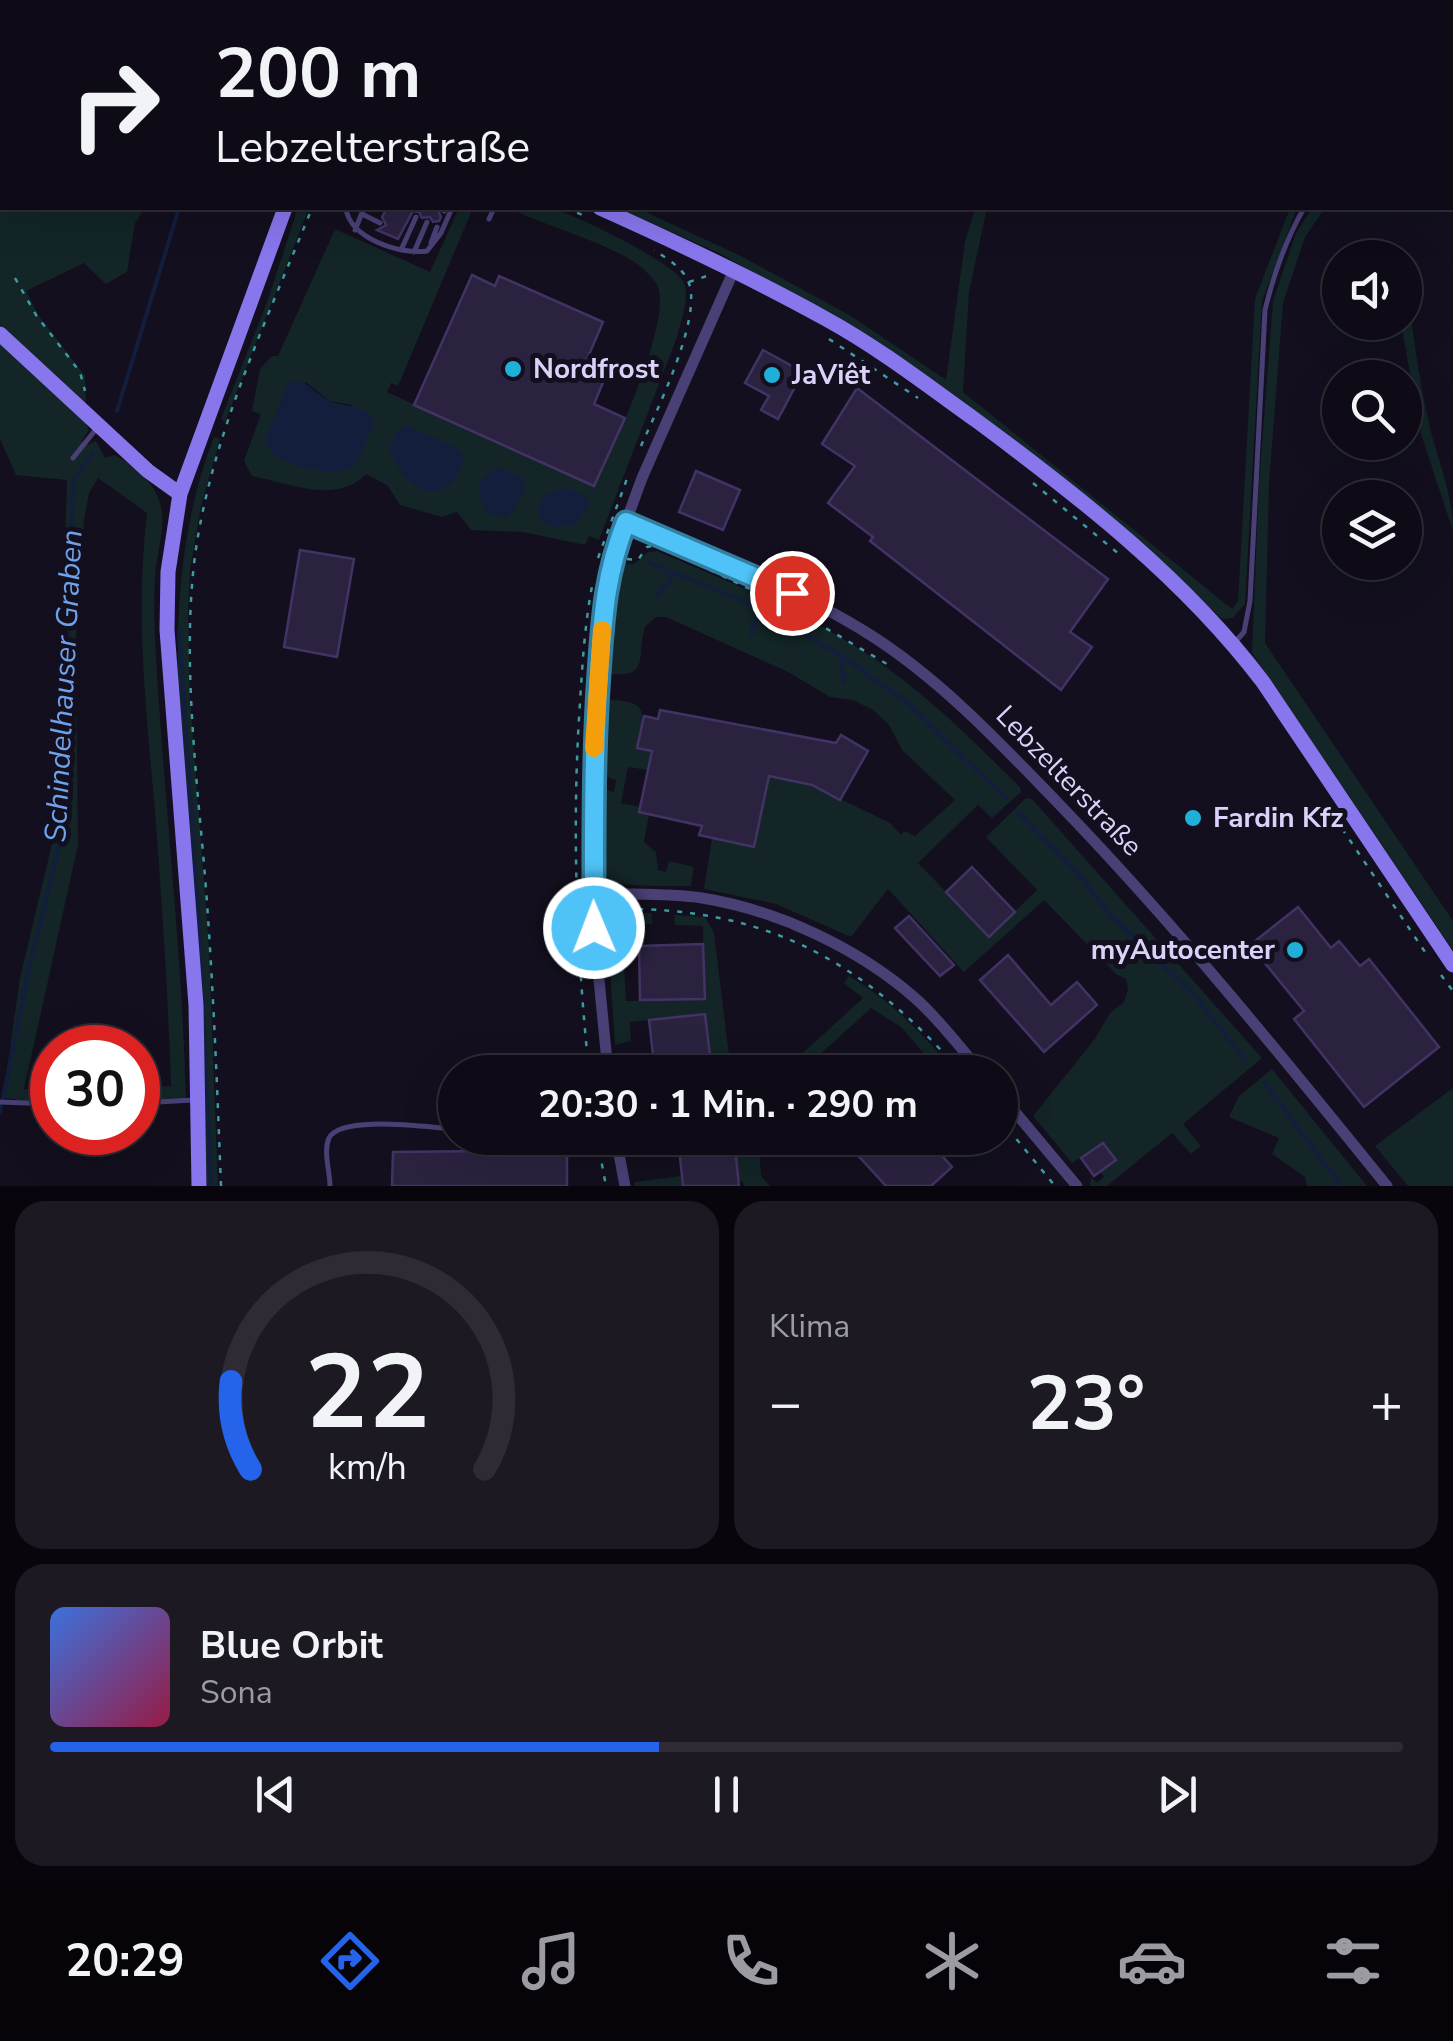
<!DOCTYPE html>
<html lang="de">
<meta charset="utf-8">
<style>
:root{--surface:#0e0b16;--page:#1c1923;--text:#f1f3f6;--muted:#9b9ba1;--line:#2e2b35;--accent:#2563eb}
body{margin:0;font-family:"Nunito Sans",sans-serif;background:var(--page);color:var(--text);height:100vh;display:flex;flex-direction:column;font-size:38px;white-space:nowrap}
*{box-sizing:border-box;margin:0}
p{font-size:32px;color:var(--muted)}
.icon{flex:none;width:55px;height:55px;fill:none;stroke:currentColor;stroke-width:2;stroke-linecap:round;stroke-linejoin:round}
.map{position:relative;height:1186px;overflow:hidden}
.side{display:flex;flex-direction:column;gap:15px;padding:15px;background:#08060c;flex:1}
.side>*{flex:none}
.guide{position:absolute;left:0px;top:0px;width:1455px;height:210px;box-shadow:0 10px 40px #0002,0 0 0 2px var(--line);background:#0e0b16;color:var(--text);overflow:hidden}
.tools{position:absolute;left:1322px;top:240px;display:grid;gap:20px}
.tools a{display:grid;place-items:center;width:100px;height:100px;border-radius:50%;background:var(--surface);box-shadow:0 10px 40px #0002,0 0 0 2px var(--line);font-size:50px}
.speed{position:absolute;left:30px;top:1025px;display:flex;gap:20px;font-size:50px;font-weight:700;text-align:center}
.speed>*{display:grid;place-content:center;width:130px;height:130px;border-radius:50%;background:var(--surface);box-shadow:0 10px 40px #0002,0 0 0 2px var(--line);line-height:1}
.speed .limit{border:15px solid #d22;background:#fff;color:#111}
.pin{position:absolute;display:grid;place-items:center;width:85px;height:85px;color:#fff;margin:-42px;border:5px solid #fff;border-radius:50%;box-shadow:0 2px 10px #0007}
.me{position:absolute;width:110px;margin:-55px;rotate:359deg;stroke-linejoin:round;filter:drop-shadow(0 0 8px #0008)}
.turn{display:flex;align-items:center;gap:35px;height:210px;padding:0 50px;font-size:45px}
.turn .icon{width:130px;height:130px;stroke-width:2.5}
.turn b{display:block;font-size:70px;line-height:85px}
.big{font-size:75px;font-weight:700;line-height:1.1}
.side .widget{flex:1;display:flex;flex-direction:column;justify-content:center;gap:15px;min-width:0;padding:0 35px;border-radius:30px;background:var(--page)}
.side .dial{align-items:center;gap:0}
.dial svg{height:260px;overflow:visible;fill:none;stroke:var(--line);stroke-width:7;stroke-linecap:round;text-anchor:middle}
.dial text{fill:var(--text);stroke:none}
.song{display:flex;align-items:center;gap:30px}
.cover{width:120px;height:120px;border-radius:15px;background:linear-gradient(135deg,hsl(220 70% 55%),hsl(340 70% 35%))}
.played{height:10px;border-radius:5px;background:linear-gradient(90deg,var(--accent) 45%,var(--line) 45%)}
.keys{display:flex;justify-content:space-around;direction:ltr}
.heat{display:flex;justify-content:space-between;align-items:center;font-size:55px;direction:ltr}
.side .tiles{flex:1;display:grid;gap:15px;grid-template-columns:1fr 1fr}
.widget:last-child{grid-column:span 2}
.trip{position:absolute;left:438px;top:1055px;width:580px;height:100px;border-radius:50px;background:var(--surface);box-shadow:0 10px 40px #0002,0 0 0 2px var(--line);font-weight:700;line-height:100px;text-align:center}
.tabs{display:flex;height:160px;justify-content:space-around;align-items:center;background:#060409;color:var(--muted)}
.tabs .icon{width:70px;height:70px}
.tabs .on{color:var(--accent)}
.tabs b{font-size:45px;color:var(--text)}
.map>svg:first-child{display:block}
</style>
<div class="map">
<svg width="1453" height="1186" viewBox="0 0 1453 1186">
<rect width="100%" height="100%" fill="#130f1e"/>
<path fill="#132527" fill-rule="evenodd" d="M0,0h247l-245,2v206h143l-10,15 -8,49 -21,12 -22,-21 -58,28 13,25 46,60 1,37 -13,-19 -73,-70z
M706,0h544l-6,2z
M298,208h11l-84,214 -4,-3 45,-114z
M459,208h14l-75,178 -7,-3 -4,9 207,94c18,-34 80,-168 63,-201 -4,-7 -15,-18 -21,-22 -36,-23 -88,-36 -127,-55 13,0 28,-3 40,0 22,4 127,55 135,75 6,15 -3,38 -7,54l-78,203 -10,-4 -4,9 -62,-13 -52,-2 -14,-18 -15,5 -42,-12 -12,-19 -22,-12c-29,31 -77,9 -114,2l-8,-15 17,-47 -9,-3 8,-42 12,-13h6l57,-127 95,43zM306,382l23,19 23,4 -69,55z
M618,208h19l104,48 110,60 95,64 19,-138 10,-34h12l-18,84 -6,100 269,217 6,-8 17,-302 35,-91h7l-35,93 -17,303 -12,14 -11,1 -93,-86 -286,-210 -124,-70z
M1312,208h13l-20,29 -22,66 -14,180 -4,160 188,278v29l-201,-297 7,-170 14,-182 23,-68z
M1405,270c7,54 13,109 26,162 9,34 22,64 22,99l-32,-97 -20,-111 4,-1z
M0,343l86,80 3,7 -7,11 2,5 12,-5 9,17 9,-3c18,8 41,28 46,48 7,22 -4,52 -5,75 -1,20 -1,41 0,61 8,154 27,307 31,462l-48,2v-15l33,-2c-3,-92 -9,-184 -16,-275 -9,-103 -20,-195 -8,-298l-49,-35 -9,15 -5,28 -8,116 2,208 -54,244 28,1v14l-36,-2v-3l-13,-1 17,-120 35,-147 12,-351 -51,-5 -16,-36z
M214,437l6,2 -19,67 -11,64 -2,42 2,85 19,251 9,238h-11c-3,-94 -6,-188 -13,-282 -12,-155 -38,-318 20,-467z
M657,551c86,37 176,72 250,132 40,31 76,68 113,104l1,5 -29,26 -14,-13 -60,58 71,73 48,-46 -51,-53 40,-39 6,1 230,259 -79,66 18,22 -10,8 -19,-21 -65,53h-17l1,-9 6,6 7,-6 -4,-6 15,-11 -12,-17 -31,20 -39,-47 61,-76 16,-27 14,-11 4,-12 -2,-11 -10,-5 -72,-74 -80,72 -76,-83 -37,48 -75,-33 -72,-15 8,-51 42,9 12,-58 -116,-25 -2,6 -20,-3 -7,36 19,4 -1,5 10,2 -5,28 12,10 2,18 8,2 3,-11 25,6 -3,19c-102,0 -93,4 -87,-97l10,3 2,-12 -12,-4 2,-77c46,4 37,10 31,49l175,37 78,38 11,12 4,-4 10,5 40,-36 -53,-50 -13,-25 -16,-15 -20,-10 -23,-3 -42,-25 -122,-55h-10l-11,10c-9,29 6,51 -36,47l12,-111 13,1 14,-12z
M619,913h32l2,11 -31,1 4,76 78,-2 -1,-73 -28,-1 -1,-10 31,2 9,16 17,139h-19l-7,-58 -75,8 1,19 -16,4 -6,-91 -7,-22 6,-3 4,-11z
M849,976c43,25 74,59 107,96h-16l-39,-45 -30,-19 -70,64h-19l81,-74 -19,-15z
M1272,1069l95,117h-60l-2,-9 -33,-23 7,-16 -50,-21 10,-21z
M1453,1088v98h-45l-33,-40z
M734,1138h24l3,38 9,10h-26l-2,-5 -40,5h-68l1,-4 46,-6 1,-3 55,-7z"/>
<path fill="#131e3d" d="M295,380c16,3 21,15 35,21 17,7 34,2 44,20 -5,13 -10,33 -19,44 -12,15 -69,1 -82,-11 -3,-4 -5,-9 -8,-14l21,-52z
M406,425l50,23 9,10c-19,55 -59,34 -76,-9l7,-16z
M501,468l20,9 5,9 -10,21 -10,10 -18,-4c-13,-19 -13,-38 13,-45z
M566,488l19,8 5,8 -14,21c-14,1 -27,5 -36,-6v-19l15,-10z"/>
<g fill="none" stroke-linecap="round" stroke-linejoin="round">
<path stroke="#131e3d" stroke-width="4" d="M257,2l1,-2
M117,411l62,-203
M648,562l112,46 80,47 68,48 97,95
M656,596l15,-17v-5
M179,631l21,310 11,245
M751,635l9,-27
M841,657l3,25
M1017,811l60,61 32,42 84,80 53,67
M1265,1083l76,103
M3,1098l24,-121 35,-143 11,-352 19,-28
M0,1112l1,-7"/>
</g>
<path fill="#2b2240" stroke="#433365" stroke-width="2.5" d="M387,208h50l4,9 -2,4 -6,1 -3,-5 -8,1 -3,-6 -6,-1 -15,28 -21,-9 9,-5 -4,-8z
M472,275l23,11 4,-10 104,46 -18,42 22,9 -13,31 31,14 -31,68 -180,-81z
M763,350l40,22 -25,47 -17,-9 8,-14 -24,-13z
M857,388l251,191 -38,53 22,15 -31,43 -191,-149 3,-4 -45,-34 27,-37 -33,-22z
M696,471l44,19 -17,40 -44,-18z
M300,550l54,9 -17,98 -53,-10z
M660,710l176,33 5,-8 27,16 -28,49 -28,-15 -43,-9 -15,71 -55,-12 3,-9 -63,-14 13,-61 -15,-3 7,-32 14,3z
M972,867l43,45 -26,25 -43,-45z
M1298,907l33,41 8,-7 21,25 9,-7 70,88 -75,60 -70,-88 10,-8 -54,-66z
M909,916l45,49 -14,11 -45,-48z
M703,944l2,55 -65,1 -1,-54z
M1008,955l43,50 26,-23 20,23 -53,47 -64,-72z
M705,1014l7,58h-57l-6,-52z
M678,1138h56l5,48h-56z
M842,1138h84l26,29 -21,19h-45z
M1103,1143l13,17 -22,16 -13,-18z
M567,1150v36h-175l1,-34z"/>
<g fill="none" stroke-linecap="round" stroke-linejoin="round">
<path stroke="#3e9ba1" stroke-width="2.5" stroke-dasharray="5 8" stroke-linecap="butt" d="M363,2l1,-2
M1452,158h1
M565,208l23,9
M15,278l21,37 44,57 5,19
M689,282l18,-6
M829,339l89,59
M641,446c15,-34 63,-131 47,-165 -6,-14 -22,-23 -34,-31
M1033,483l86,71
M598,558l30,-82
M627,559l11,1 9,-13 5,-1
M710,570l90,43 92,54
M1335,818l90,134
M608,923l2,-9 7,-5c150,-2 247,53 344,163
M1441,975l12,16
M589,1072c-12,-117 -17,-235 -10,-354 3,-46 5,-92 14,-137
M1000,1119l55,67
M597,1138l9,48
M221,1186c-4,-103 -8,-207 -16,-310 -9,-106 -25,-236 -7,-340 20,-115 71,-221 114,-328"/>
<path stroke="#494076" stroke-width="5" d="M1431,0v2
M346,208c3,30 54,47 81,43l14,-18 11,-25
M444,211l2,-3
M362,214l18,9
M489,219l5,-11
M355,230l9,-22
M431,243l6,-16
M401,250l15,-33
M414,252l13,-30
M73,458l24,-30
M1236,641l8,-9 6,-31 15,-291c9,-37 20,-69 39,-102
M0,1102l52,2
M138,1103l56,-3
M330,1186c0,-15 -7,-34 -1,-48 12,-24 102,-10 126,-9"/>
<path stroke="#494076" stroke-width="11" d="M626,521c84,34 170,67 246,115 70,45 128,107 185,166 118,122 224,253 330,384
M594,893c36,2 72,0 108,5 75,12 156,50 213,100 25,22 45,50 67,74
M608,1072l-14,-144 -2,-92 3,-116 13,-149 34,-93 92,-208
M1000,1094l77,92
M616,1138l9,48"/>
<path stroke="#8776ec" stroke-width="15" d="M341,2l1,-2
M600,208c76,34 152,70 226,111 53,29 102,67 151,102 104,77 208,158 286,261l190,283
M0,334l148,137 32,23
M199,1186l-3,-181 -29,-375 1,-58 12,-78 105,-286"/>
</g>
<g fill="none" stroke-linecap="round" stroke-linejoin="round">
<g stroke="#337fa1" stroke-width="25">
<path id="route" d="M594,928c0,-85 -1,-170 5,-255 4,-56 6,-98 27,-151l166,71"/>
</g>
<use href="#route" stroke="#4fc3f7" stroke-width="18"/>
<path stroke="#f59e0b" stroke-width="18" d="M594,748l8,-118"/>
</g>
<g fill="#1fafd8" stroke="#130f1e" stroke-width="4">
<circle cx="513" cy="369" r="10"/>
<circle cx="772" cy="375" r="10"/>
<circle cx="1193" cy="818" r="10"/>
<circle cx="1295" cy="950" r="10"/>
</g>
<g text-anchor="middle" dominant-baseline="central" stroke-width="10" stroke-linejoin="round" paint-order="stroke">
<g font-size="28" font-weight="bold" fill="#dbd2f9" stroke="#130f1e" text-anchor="start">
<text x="533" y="369">Nordfrost</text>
<text x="792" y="375">JaViêt</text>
<text x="1213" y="818">Fardin Kfz</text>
<text x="1275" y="950" text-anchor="end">myAutocenter</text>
</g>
<g font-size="28" fill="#dbd2f9" stroke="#130f1e">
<text transform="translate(1069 781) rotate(46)">Lebzelterstraße</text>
</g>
<g font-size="30" font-style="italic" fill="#6ea2eb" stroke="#130f1e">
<text transform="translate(64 686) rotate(-87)">Schindelhauser Graben</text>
</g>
</g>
</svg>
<div class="tools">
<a><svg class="icon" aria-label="sound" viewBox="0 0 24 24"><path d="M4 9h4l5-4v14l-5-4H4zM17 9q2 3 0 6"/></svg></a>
<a><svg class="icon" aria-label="search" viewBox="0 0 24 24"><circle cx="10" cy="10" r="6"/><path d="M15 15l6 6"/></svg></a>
<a><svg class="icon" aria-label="layers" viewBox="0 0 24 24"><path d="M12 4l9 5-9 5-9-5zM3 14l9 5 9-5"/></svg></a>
</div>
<div class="speed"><div class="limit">30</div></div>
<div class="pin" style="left:792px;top:593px;background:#d93025"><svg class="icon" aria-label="arrive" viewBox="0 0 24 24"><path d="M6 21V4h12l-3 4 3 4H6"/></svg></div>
<svg class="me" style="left:594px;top:928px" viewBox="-20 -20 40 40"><circle r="17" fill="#4fc3f7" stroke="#fff" stroke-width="3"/><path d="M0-11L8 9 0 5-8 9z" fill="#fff"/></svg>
<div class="trip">20:30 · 1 Min. · 290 m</div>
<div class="guide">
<div class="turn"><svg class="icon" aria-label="right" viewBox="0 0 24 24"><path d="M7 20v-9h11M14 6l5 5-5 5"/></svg><div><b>200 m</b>Lebzelterstraße</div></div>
</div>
</div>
<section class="side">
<div class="tiles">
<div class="widget dial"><svg viewBox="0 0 100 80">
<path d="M14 69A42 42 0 1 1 86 69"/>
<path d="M14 69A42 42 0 0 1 8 42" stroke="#2563eb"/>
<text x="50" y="56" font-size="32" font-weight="700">22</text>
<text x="50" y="72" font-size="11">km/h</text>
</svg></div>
<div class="widget"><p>Klima</p>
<div class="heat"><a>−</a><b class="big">23°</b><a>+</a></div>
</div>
<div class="widget">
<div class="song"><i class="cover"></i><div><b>Blue Orbit</b><p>Sona</p></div></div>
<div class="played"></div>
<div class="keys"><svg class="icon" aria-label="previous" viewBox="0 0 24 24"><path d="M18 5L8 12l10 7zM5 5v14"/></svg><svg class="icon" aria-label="pause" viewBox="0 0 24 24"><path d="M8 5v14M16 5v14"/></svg><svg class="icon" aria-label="next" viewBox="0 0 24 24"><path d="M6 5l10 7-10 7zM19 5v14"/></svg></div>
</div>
</div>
</section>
<nav class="tabs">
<b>20:29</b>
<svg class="icon on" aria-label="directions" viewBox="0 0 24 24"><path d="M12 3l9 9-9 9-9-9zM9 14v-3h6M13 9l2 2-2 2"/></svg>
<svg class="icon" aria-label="music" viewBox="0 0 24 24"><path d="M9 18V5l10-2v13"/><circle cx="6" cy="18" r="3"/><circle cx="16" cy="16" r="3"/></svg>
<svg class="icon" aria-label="phone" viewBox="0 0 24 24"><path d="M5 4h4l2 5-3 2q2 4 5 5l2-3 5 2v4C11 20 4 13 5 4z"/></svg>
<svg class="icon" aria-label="climate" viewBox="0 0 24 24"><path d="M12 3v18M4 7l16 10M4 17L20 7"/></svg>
<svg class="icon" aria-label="car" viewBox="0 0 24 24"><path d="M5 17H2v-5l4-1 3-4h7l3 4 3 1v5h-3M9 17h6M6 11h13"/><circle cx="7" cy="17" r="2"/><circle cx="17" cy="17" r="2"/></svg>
<svg class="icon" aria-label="filters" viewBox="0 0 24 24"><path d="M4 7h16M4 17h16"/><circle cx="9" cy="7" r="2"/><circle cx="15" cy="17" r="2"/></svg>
</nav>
